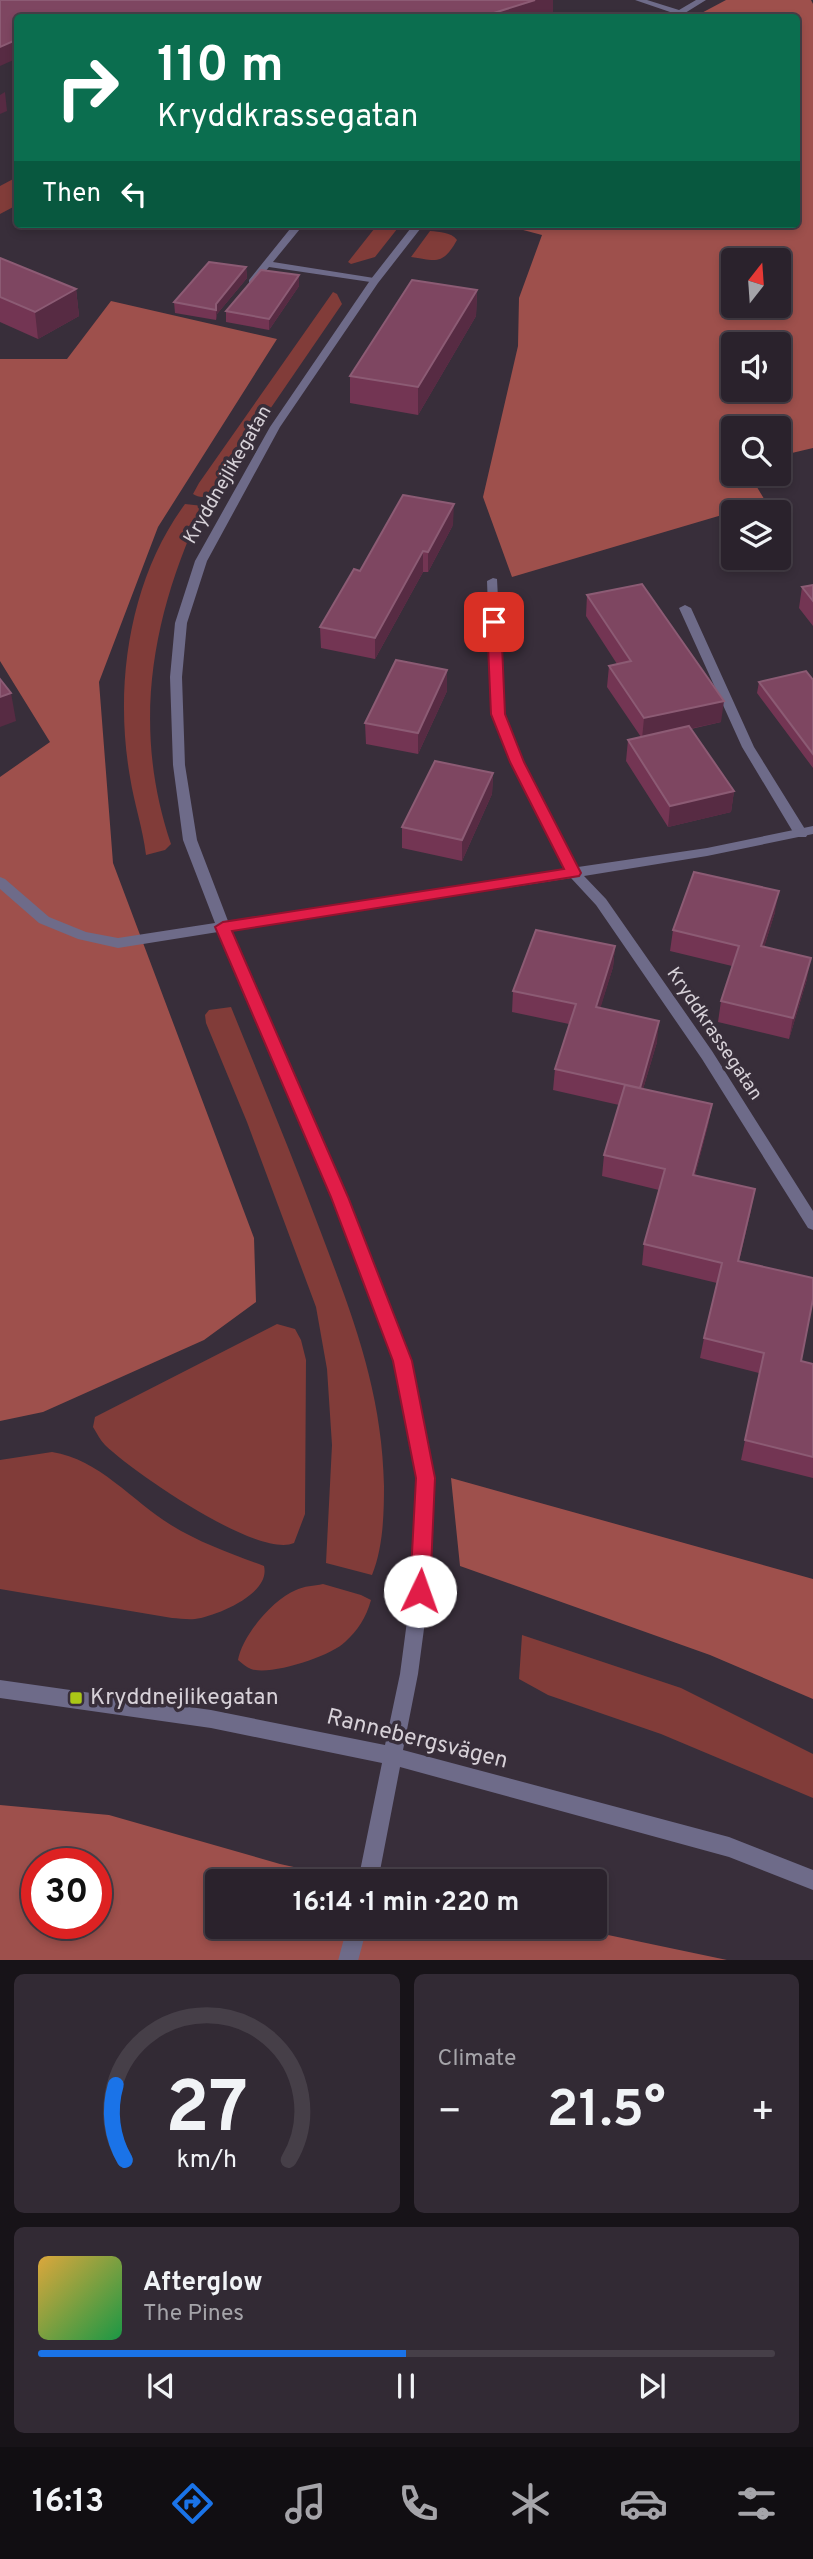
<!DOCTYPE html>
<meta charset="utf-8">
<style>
:root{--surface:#2a222c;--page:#322a34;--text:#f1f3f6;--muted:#a5a4a9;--line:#463f48;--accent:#1a73e8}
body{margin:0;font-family:Overpass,sans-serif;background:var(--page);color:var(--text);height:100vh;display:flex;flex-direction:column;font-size:26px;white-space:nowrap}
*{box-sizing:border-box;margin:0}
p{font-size:23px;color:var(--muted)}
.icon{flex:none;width:38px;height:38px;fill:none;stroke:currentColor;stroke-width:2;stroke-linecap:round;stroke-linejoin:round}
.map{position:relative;height:1960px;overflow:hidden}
.sheet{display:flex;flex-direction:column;gap:14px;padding:14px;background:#171318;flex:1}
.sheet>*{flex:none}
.banner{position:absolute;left:14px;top:14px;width:786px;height:214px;border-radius:7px;box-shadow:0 4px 10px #0003,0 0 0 2px var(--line);background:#0b6e4f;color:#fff;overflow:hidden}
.needle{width:46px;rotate:17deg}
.tools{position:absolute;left:721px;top:248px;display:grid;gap:14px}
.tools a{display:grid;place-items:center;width:70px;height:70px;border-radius:7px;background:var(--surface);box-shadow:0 4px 10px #0003,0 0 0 2px var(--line);font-size:35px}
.speed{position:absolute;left:21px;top:1848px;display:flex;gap:14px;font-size:35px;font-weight:700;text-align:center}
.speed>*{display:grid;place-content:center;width:91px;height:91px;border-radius:50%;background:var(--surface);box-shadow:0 4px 10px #0003,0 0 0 2px var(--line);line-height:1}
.speed .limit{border:10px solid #d22;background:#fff;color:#111}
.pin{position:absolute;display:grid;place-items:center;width:60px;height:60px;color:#fff;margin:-30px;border-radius:14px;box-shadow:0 4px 10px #0006}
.me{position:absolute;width:77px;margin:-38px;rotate:3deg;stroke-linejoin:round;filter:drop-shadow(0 0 5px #0008)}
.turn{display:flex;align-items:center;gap:24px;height:147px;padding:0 28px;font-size:32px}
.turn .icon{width:91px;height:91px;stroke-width:2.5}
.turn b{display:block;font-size:49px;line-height:60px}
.then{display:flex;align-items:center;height:66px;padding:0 28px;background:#0003;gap:14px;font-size:26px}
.big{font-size:52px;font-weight:700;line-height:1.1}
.sheet .tile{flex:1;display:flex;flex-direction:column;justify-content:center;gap:10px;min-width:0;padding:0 24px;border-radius:10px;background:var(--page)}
.sheet .dial{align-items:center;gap:0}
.dial svg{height:182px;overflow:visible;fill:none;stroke:var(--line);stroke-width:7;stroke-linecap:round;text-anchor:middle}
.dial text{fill:var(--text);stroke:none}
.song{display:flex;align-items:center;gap:21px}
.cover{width:84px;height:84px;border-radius:10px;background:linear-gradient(135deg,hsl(40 70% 55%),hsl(140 70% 35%))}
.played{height:7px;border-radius:4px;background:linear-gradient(90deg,var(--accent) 50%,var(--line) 50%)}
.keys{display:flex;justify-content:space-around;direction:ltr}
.heat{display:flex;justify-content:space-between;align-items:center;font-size:38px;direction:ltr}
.sheet .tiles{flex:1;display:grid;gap:14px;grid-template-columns:1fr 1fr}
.tile:last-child{grid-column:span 2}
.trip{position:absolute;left:205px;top:1869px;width:402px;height:70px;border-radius:7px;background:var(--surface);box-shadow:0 4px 10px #0003,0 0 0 2px var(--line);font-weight:700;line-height:70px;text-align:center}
.tab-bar{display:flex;height:112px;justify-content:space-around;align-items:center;background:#110e12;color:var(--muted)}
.tab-bar .icon{width:49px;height:49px}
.tab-bar .active{color:var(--accent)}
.tab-bar b{font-size:32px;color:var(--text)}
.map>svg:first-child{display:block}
</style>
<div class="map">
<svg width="813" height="1961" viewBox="0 0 813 1961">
<rect width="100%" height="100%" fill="#382e3a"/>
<path fill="#813c39" d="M17,177v28l-17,9v-28z
M378,224h23l-26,33 -24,7 -3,-2z
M430,231c10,1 21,1 27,9 -14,25 -20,21 -46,17z
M333,292l4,2 5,10 -130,190c-6,4 -13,4 -19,0l6,-11z
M185,504l18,2c-51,109 -72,220 -32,338l-6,6 -19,5c-3,-26 -12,-52 -16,-78 -16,-91 -1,-197 55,-273z
M231,1007c30,74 61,148 89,223 33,87 62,161 64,256 0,29 -1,62 -12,89l-46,-12 6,-118 -5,-76 -11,-62 -69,-185 -41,-99 -1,-8 4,-5z
M277,1324l18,5 6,11 5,20 -1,154 -11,29c-36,16 -161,-71 -189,-98 -5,-5 -8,-12 -12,-18l2,-10z
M52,1452c47,7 80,49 119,73 29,18 61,29 93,41 7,28 -48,50 -69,53 -8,1 -16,-1 -23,-1l-172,-29v-129z
M323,1584l38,11 10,5c-5,18 -13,30 -26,42 -14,14 -74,34 -94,27 -5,-2 -9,-6 -13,-9 4,-24 35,-61 58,-70 8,-4 18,-4 27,-6z
M522,1635l159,53 132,66v44l-152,-64 -113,-39 -29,-16z"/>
<path fill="#9e504c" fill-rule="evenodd" d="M726,0h85l2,4v444l-34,8v-27h-46v45h16l17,28 -254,75 -29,-80 35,-151 1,-48 23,-63 -42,-11h296v-206l-102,-1zM733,261h46v45h-46zM733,345h46v45h-46z
M111,301l166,38 -119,188 -59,155 14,181 141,375 2,64 -52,38 -161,72 -43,9v-644l50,-35 -50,-81v-302h67z
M451,1478l362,101v120l-103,-44 -250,-89z
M0,1805l109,10 171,49 78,17h-141v46h353l157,33h-727zM37,1864h59v59h-59z"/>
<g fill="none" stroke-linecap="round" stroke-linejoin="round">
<path fill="#6e6b89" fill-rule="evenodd" d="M294,224h10l-31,38 101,16 3,1v4l-108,-16 -14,17h-6v-4z
M685,605l6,3 63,139 54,87 -2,3h-10l-54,-90 -63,-139z"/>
<path fill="#6e6b89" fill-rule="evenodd" d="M635,0h12l32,10 17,-10h10l-29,18h-9l5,-5z
M414,224h10l-46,59 -98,144 -73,134 -20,62 -5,54 3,88 12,75 31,81 337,-52 -54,-107 -19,-48 -5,-133 6,-3 4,1 7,135 19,48 55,105 129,-19 106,-22v8l-106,22 -123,20 22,23 106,152 101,160v19l-5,-2 -106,-169 -106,-154 -25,-27 -340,52 117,267 63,164 23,117 -5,113 -11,83 -15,76 326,87 84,33v20l-84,-33 -329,-90 -22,114h-20l24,-118 -171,-35 -211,-30v-18l211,30 174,35 15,-71 11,-83 5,-113 -21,-117 -63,-164 -114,-265 -100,16 -40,-9 -39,-16 -39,-34v-12l5,2 44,38 37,15 32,6 97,-15 -32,-83 -10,-75 -3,-88 5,-54 20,-62 75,-134 101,-148z
M347,1927h20l-9,34h-20z"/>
</g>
<path fill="#733553" d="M0,258l76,31 3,27 -41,23 -38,-17z
M246,267l1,11 -30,36 -1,6 -41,-7 -1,-11z
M299,275v11l-30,44 -43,-8v-11z
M477,290l-1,26 -58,99 -68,-12v-27z
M453,525l-25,47h-5l-48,87 -54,-11 -1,-21z
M813,585v41l-14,-18 3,-21z
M587,595l134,127 -30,7 43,62 -3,21 -63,15 -42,-66 2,-21 13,-3 -34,-50 2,-21 8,-2 -31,-48z
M447,670v21l-29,63 -52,-10 -1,-21z
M813,680v88l-56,-75 2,-11z
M493,773l-1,21 -30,67 -60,-13v-21z
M775,912l-11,35 43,32 -18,60 -71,-17 3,-21 11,-35 -62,-15 3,-21z
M615,946l-2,21 -13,41 57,34 -14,47 69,15 -4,21 -13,50 56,35 -12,51 62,100 12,3v114l-72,-18 18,-87 -59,-15 4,-20 13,-55 -75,-18 2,-21 15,-54 -57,-14 2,-21 15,-50 -66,-15 2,-21 14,-45 -57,-12 1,-21z"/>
<path fill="#572b43" d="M535,0h18v12l-19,6h-56z
M18,39v19l-18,8v-19z
M5,92l2,19 -7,3v-19z
M246,267l1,11 -30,36 -1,6v-16z
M299,275v11l-30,44v-11z
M76,289l3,27 -41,23 -3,-27z
M477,290l-1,26 -58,99v-28z
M454,504l-1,21 -25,47v-20z
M423,551v21l-48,87v-21z
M447,670v21l-29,63v-21z
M11,693l5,28 -16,6v-30z
M724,701l-3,21 -79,17 2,-21z
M493,773l-1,21 -30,67v-21z
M734,791l-3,21 -63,15 2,-21z
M779,891l-4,21 -17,55 3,-21z
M615,946l-2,21 -19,62 2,-22z
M811,958l-4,21 -18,60 4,-21z
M659,1021l-2,21 -20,67 3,-21z
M712,1104l-4,21 -18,70 3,-20z
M755,1189l-4,21 -17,71 4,-20z"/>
<path fill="#7e4661" stroke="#8c5b74" stroke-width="2" d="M0,0h535l-57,18h-460v21l-18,8z
M0,258l76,31 -41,23 -35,-15z
M209,262l37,5 -30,37v6l-42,-8z
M261,270l38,5 -30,44 -43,-8z
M412,280l65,10 -59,97 -68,-11z
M403,495l51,9 -26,48 -5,-1 -48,87 -55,-11 34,-58 6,2z
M642,584l82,117 -80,17 -35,-52 22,-5 -44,-66z
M813,585v16l-11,-14z
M396,660l51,10 -29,63 -53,-10z
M806,671l7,9v74l-54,-72z
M0,679l11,14 -11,4z
M689,726l45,65 -64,15 -42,-66z
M435,761l58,12 -31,67 -60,-13z
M694,872l85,19 -18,55 50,12 -18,60 -72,-17 18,-55 -66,-16z
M536,930l79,16 -19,61 63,14 -19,67 -85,-19 21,-65 -63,-13z
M625,1085l87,19 -19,71 62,14 -17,72 75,17v21l-12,62 12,3v93l-68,-17 19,-87 -60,-15 18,-75 -78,-19 21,-75 -61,-14z"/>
<path fill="#e11d48" stroke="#92132f" stroke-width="2" d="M494,618l7,4 4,92 19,48 57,111 -2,3 -347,55 116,266 64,164 23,117 -5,113 -3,6 -7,3 -7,-3 -3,-6 6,-113 -23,-117 -62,-164 -116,-270 8,-5 341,-53 -54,-107 -19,-48 -4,-92z"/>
<rect fill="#aac717" stroke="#382e3a" stroke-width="2.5" x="69" y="1691" width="14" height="14" rx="3.5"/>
<g text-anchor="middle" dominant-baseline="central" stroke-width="7" stroke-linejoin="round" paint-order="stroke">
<g font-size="19" fill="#d7d1d8" stroke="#382e3a">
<text transform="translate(228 475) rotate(-60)">Kryddnejlikegatan</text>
<text transform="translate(714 1034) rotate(56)">Kryddkrassegatan</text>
</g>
<g font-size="23" fill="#d7d1d8" stroke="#382e3a" text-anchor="start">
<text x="90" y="1698">Kryddnejlikegatan</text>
</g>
<g font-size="23" fill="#d7d1d8" stroke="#382e3a">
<text transform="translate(417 1740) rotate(14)">Rannebergsvägen</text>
</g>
</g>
</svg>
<div class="tools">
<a><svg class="needle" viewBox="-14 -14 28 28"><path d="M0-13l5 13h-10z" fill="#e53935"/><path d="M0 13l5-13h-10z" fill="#a5a4a9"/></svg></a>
<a><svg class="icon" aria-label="sound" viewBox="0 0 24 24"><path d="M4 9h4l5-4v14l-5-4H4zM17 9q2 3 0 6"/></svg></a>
<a><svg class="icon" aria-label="search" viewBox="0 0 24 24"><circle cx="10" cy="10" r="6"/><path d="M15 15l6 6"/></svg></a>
<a><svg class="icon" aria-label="layers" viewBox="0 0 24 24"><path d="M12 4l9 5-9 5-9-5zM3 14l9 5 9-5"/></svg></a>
</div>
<div class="speed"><div class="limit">30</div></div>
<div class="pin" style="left:494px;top:622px;background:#d93025"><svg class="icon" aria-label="arrive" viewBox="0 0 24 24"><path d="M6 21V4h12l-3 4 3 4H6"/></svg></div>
<svg class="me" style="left:420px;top:1591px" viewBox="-20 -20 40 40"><circle r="19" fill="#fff"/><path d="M0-13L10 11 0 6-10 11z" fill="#e11d48"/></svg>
<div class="trip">16:14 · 1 min · 220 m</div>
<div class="banner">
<div class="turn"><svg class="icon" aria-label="right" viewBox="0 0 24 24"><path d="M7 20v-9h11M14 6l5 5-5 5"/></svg><div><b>110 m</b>Kryddkrassegatan</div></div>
<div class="then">Then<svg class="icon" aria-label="left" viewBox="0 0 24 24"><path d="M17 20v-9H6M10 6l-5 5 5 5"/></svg></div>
</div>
</div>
<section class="sheet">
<div class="tiles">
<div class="tile dial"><svg viewBox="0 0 100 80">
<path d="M14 69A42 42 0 1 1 86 69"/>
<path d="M14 69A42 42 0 0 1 10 36" stroke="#1a73e8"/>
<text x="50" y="56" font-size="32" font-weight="700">27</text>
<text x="50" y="72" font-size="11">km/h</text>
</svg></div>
<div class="tile"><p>Climate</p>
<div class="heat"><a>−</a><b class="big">21.5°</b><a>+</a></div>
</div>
<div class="tile">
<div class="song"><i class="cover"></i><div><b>Afterglow</b><p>The Pines</p></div></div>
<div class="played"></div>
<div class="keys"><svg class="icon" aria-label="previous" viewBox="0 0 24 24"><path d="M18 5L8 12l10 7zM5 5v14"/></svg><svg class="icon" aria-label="pause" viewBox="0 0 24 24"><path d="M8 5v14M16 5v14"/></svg><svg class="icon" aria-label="next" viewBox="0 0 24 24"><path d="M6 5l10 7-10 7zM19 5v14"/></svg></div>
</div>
</div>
</section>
<nav class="tab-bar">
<b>16:13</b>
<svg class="icon active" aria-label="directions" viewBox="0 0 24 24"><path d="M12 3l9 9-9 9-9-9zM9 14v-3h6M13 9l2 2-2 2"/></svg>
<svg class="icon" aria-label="music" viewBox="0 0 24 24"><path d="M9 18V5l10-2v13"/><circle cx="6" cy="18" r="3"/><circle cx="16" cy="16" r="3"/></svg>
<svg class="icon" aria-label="phone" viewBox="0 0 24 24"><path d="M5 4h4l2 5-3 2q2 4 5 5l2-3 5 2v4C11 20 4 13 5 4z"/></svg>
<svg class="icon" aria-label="climate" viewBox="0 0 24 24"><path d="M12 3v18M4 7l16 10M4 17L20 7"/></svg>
<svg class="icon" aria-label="car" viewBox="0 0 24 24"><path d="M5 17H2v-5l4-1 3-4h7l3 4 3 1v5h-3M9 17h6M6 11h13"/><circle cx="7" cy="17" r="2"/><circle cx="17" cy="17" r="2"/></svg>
<svg class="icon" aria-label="filters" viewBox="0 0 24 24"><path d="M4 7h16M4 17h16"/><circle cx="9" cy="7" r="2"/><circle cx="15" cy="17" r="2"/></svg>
</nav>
